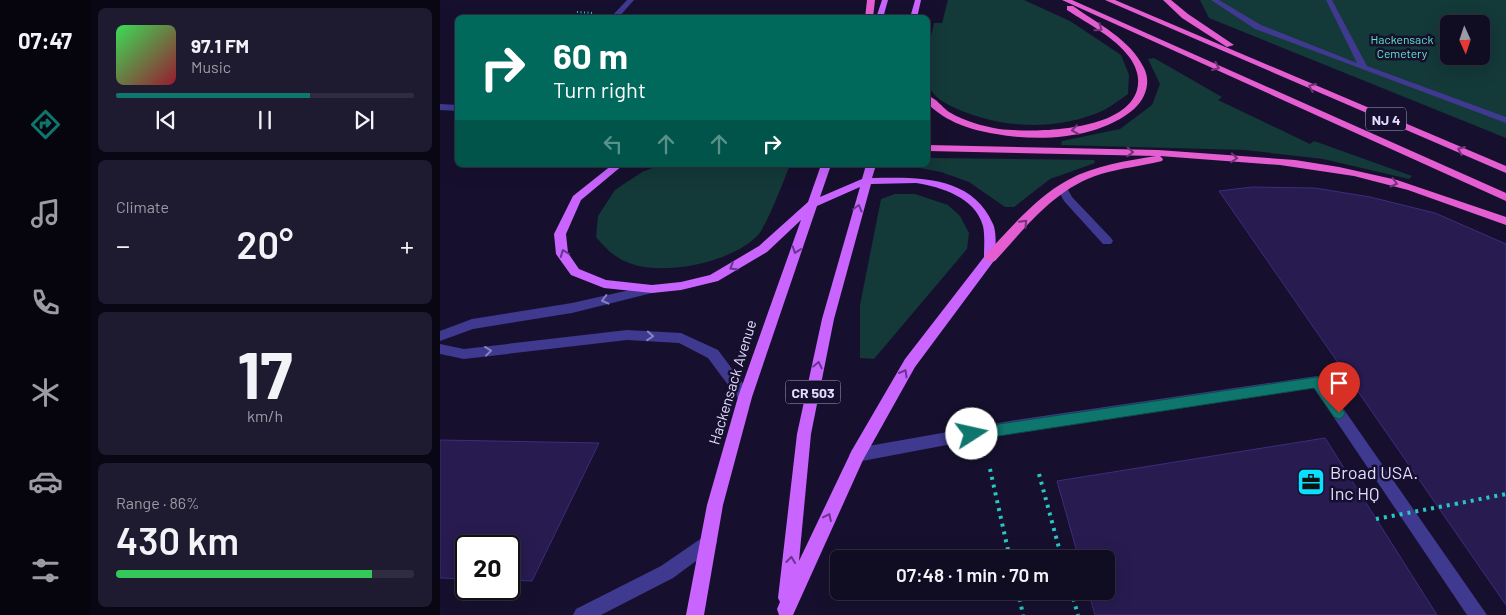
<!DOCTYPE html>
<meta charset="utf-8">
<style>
:root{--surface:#100c22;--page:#1e1a2f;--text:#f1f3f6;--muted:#9c9ba5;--line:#302c40;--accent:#0f766e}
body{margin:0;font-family:Barlow,sans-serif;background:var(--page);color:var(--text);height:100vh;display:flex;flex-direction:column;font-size:19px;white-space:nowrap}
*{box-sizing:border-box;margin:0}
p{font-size:16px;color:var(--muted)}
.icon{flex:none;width:28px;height:28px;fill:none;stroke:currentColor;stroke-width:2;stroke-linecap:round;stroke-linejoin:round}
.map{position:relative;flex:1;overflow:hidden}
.details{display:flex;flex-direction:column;gap:8px;padding:8px;background:#090713;width:350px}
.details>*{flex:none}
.guide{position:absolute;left:15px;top:15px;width:475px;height:152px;border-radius:8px;box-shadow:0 5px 20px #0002,0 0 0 1px var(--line);background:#00695c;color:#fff;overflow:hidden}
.needle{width:32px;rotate:177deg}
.tools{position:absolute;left:1000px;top:15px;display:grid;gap:10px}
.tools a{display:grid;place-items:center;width:50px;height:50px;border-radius:8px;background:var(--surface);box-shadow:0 5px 20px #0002,0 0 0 1px var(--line);font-size:25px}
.speed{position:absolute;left:15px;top:535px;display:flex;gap:10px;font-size:25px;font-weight:700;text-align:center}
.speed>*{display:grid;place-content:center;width:65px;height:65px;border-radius:50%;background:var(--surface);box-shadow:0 5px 20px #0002,0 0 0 1px var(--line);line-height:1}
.speed .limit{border:2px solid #111;border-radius:8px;background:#fff;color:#111}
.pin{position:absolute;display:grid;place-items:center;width:42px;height:42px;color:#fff;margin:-51px -21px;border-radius:50% 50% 50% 0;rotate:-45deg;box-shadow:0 0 5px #0007}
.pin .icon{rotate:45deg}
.me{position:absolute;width:55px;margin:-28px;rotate:80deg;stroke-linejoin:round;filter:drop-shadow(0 0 4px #0008)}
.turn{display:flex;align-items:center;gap:18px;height:105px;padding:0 15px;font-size:22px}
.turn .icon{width:65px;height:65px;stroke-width:2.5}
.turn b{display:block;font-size:35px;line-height:42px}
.lanes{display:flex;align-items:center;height:48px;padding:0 15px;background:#0003;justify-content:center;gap:25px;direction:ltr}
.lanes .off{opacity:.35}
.big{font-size:38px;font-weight:600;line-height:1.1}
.details .tile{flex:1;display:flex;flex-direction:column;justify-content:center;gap:8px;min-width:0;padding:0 18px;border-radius:8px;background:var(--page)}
.details .dial{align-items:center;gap:0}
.dial b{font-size:65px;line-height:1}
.song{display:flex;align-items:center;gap:15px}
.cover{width:60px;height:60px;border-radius:8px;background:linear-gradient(135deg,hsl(130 70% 55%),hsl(350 70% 35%))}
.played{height:5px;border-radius:2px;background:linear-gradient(90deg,var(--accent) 65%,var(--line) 65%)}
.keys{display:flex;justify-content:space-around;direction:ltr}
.heat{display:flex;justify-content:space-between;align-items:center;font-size:28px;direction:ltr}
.charge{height:8px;border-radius:4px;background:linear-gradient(90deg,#34c759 86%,var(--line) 0)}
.trip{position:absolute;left:390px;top:550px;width:285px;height:50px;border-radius:8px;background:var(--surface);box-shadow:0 5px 20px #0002,0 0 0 1px var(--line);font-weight:600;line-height:50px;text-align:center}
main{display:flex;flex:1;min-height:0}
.tabs{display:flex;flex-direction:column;width:90px;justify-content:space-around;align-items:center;background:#06050e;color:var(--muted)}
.tabs .icon{width:35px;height:35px}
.tabs .on{color:var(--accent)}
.tabs b{font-size:22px;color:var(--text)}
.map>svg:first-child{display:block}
</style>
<main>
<nav class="tabs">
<b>07:47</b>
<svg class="icon on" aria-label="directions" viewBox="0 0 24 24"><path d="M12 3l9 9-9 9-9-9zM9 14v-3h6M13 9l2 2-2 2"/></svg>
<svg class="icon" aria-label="music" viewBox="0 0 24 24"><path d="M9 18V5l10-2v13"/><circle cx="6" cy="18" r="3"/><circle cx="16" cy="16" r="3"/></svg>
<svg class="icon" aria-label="phone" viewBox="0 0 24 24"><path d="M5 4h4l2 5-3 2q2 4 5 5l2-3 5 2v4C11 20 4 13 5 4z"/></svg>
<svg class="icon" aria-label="climate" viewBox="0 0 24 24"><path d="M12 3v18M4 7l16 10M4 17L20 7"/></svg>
<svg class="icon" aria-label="car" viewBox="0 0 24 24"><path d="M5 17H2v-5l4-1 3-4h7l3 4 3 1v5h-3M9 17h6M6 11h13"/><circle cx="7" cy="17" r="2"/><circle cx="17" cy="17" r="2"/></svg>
<svg class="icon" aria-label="filters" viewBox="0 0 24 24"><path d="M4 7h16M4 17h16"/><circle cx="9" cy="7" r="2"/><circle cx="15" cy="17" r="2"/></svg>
</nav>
<section class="details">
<div class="tile">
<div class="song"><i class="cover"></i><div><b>97.1 FM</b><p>Music</p></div></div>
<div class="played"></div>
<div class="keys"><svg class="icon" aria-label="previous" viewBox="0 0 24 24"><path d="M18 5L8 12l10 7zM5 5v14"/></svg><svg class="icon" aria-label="pause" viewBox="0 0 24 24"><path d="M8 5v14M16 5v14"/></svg><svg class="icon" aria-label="next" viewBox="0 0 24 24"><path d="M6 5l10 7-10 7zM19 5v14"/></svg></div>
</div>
<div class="tile"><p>Climate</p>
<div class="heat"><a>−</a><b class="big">20°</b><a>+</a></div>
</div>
<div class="tile dial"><b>17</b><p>km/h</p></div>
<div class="tile"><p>Range · 86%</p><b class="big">430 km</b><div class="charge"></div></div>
</section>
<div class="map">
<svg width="1066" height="615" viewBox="0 0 1066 615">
<rect width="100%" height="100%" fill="#16102e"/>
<path fill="#133938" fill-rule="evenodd" d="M508,0h76l46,21 51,34 8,20 -1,19c-11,8 -23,17 -36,21 -44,16 -95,12 -137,-7 -12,-6 -24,-12 -27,-25 -5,-19 2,-42 6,-60h8z
M760,0h306v138l-297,-120zM1009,24h32v32h-32z
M714,58l68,39 -4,3 92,44 4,-3 98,35 -3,3 -86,-20 -78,-9 -184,-5 1,-4 58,-12 32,-24 8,-21 -12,-25z
M488,158l166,2 1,3 -45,16 -36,28h-9l-36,-25 -28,-10 -21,-4h-26v-3h34z
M220,165h130c-6,15 -23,60 -32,70 -25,27 -92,41 -126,29 -16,-5 -26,-15 -36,-27l2,-21 17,-26 27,-18z
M455,194h20l33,11 12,11 9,17 -2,16 -93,110 -14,-1v-53l21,-106z"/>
<path fill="#271b50" stroke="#3e2c7e" d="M812,187l63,1 55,9 65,16 71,31v361l-287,-414z
M885,438l112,177h-342l-7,-24h18v-32h-27l-22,-78z
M0,440l159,3 -67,138 -23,-1v-34h-43v33l-26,-1z"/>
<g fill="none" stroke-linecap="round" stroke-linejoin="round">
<path stroke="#29c7c2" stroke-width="2" stroke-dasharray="1 2.5" stroke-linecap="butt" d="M137,12l17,1"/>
<path stroke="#29c7c2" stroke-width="4" stroke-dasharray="3 5" stroke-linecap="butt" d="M550,469l20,90
M599,474l23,85
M1015,504l51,-10
M578,591l5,24
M631,591l7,24"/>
<path fill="#3f3990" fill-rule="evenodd" d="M187,0h7l-16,18h-8z
M771,0h8l42,25 96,38 -31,-63h6l35,66 139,51v6l-251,-94z
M0,104l18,1v6l-18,-1z
M622,185l4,1 6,11 39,41 2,3 -2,3h-8l-39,-43 -7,-13z
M212,285l4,1 2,3 -2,3 -84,21 -99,16 -33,12v-10l32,-12 100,-16z
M187,330l54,3 37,17 32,43 2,4 -2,4 -5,2 -5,-2 -32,-43 -29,-15 -52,-3 -163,19 -24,-5v-10l24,5z
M877,376l5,2 165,237h-20l-153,-227 -304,45 -153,29 -5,-2 -3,-5 3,-5 5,-2 153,-27z
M269,533l6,2 2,6 -2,6 -42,31 -72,37h-28l3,-6 85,-43z"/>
<path fill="#ca64ff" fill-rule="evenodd" d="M442,0h6l-5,18h-7z
M475,0h6l-4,18h-7z
M172,165h11l-42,35 -15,34 2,19 11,16 27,11 46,5 29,-3 29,-7 49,-29 49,-44 13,-37h10l-11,32 42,-18 4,-14h10l-4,13c45,-1 100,-3 121,46 4,9 2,24 3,34l-81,109 -52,93 -70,155h-14l-2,-6 3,-7 -2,-4 19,-164 25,-115 38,-132 -43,19 -65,191 -29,108 -19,110h-18l21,-110 31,-108 63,-177 -34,32 -49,29 -37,9 -29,3 -48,-5 -33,-13 -15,-21 -2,-20 19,-38zM476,183c25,4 59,14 67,43 2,9 1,22 1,31l-79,102 -53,91 -53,111 12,-127 23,-115 37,-135z"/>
<path fill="#e45ed1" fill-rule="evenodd" d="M427,0h8l-2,18h-8z
M622,0h10l434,193v8z
M665,0h10l391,166v7z
M723,0h8l17,14 46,31 -7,2 -45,-29z
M627,6h6c25,18 57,33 71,62 7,14 2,30 -10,41 -35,30 -94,33 -138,25 -25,-4 -50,-12 -68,-30v-8c8,2 14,11 21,16 15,9 33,14 50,17 34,4 126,3 138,-39 3,-11 0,-22 -7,-32 -15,-21 -42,-34 -63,-48z
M488,145l230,5 137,10 44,7 58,13 109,37v8l-98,-35 -54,-14 -74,-11 -120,-9 3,3 -1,2c-20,5 -41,7 -61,13 -46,14 -75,53 -106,87l-5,1 -6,-4 1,-3c26,-27 50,-57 83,-75 27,-15 59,-19 88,-24l-228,-5z"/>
<path stroke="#29c7c2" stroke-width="4" stroke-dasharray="3 5" stroke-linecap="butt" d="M936,519l79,-15"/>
</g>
<defs><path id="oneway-chevron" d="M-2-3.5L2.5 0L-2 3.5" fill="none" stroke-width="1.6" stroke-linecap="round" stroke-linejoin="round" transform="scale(1.25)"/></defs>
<g stroke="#733377">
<use href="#oneway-chevron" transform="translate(659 28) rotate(34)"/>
<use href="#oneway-chevron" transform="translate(776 67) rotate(24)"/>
<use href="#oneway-chevron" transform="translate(872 87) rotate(-157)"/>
<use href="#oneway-chevron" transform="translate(635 130) rotate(171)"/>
<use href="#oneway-chevron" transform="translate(1021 150) rotate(-157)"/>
<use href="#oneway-chevron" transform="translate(690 152) rotate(2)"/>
<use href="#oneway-chevron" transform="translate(794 158) rotate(5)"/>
<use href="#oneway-chevron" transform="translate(954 183) rotate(14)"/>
<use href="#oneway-chevron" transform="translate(584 223) rotate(-46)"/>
</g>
<g stroke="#67368c">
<use href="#oneway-chevron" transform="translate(418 208) rotate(-75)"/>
<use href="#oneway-chevron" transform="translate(356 250) rotate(109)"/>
<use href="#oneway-chevron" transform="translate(124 253) rotate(-111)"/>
<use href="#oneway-chevron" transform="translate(293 267) rotate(149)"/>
<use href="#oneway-chevron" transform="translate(378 365) rotate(-78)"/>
<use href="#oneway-chevron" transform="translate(464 373) rotate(-60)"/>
<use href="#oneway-chevron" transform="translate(388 517) rotate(-65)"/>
<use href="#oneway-chevron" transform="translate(351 560) rotate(-84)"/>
</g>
<g stroke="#8883c2">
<use href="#oneway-chevron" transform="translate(165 300) rotate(166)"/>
<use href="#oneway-chevron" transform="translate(210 336) rotate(4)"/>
<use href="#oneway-chevron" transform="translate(48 351) rotate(-7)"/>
</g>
<path fill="#0f766e" stroke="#0a4d48" d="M877,377l5,1 21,31 2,4 -2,4 -4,2 -5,-2 -20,-29 -342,52 -5,-2 -2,-4 2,-4 5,-2z"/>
<defs>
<g id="office-square" transform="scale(1.4375)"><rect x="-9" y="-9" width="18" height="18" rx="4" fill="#09dfff" stroke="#16102e"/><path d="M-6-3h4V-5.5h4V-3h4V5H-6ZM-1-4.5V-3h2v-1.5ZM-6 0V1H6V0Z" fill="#111"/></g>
</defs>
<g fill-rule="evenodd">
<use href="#office-square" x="871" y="482"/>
</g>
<g text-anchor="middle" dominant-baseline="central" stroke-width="5" stroke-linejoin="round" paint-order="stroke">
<g font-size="12" fill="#60e8ca" stroke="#16102e">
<text x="962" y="39">Hackensack<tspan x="962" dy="14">Cemetery</tspan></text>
</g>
<g fill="#16102e" stroke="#a5a0c0" stroke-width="1">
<rect x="926" y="107.5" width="40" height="23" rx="4"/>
<rect x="345.5" y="380.5" width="55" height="23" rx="4"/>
</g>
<g font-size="14" font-weight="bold" fill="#e2ddff">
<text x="946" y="119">NJ 4</text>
<text x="373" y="392">CR 503</text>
</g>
<g font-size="15" fill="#e2ddff" stroke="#16102e">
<text transform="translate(292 382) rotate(-73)">Hackensack Avenue</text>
</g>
<g font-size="18" fill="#e2ddff" stroke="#16102e" text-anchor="start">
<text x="890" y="472">Broad USA.<tspan x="890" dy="21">Inc HQ</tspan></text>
</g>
</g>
</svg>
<div class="tools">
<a><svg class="needle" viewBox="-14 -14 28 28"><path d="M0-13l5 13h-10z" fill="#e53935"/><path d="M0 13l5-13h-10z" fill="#9c9ba5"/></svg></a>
</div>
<div class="speed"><div class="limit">20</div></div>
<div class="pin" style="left:899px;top:413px;background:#d93025"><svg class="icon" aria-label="arrive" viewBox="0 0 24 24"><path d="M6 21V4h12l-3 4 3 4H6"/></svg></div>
<svg class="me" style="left:532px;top:434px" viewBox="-20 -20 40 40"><circle r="19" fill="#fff"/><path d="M0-13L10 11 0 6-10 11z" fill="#0f766e"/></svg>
<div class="trip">07:48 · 1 min · 70 m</div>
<div class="guide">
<div class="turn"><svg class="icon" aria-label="right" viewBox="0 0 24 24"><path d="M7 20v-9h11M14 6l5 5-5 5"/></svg><div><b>60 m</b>Turn right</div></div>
<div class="lanes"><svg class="icon off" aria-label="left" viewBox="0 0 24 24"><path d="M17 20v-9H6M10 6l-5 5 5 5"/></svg><svg class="icon off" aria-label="ahead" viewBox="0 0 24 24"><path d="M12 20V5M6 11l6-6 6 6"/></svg><svg class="icon off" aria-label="ahead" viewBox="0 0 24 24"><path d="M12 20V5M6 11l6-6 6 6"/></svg><svg class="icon" aria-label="right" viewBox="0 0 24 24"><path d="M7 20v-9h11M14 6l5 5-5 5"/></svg></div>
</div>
</div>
</main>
